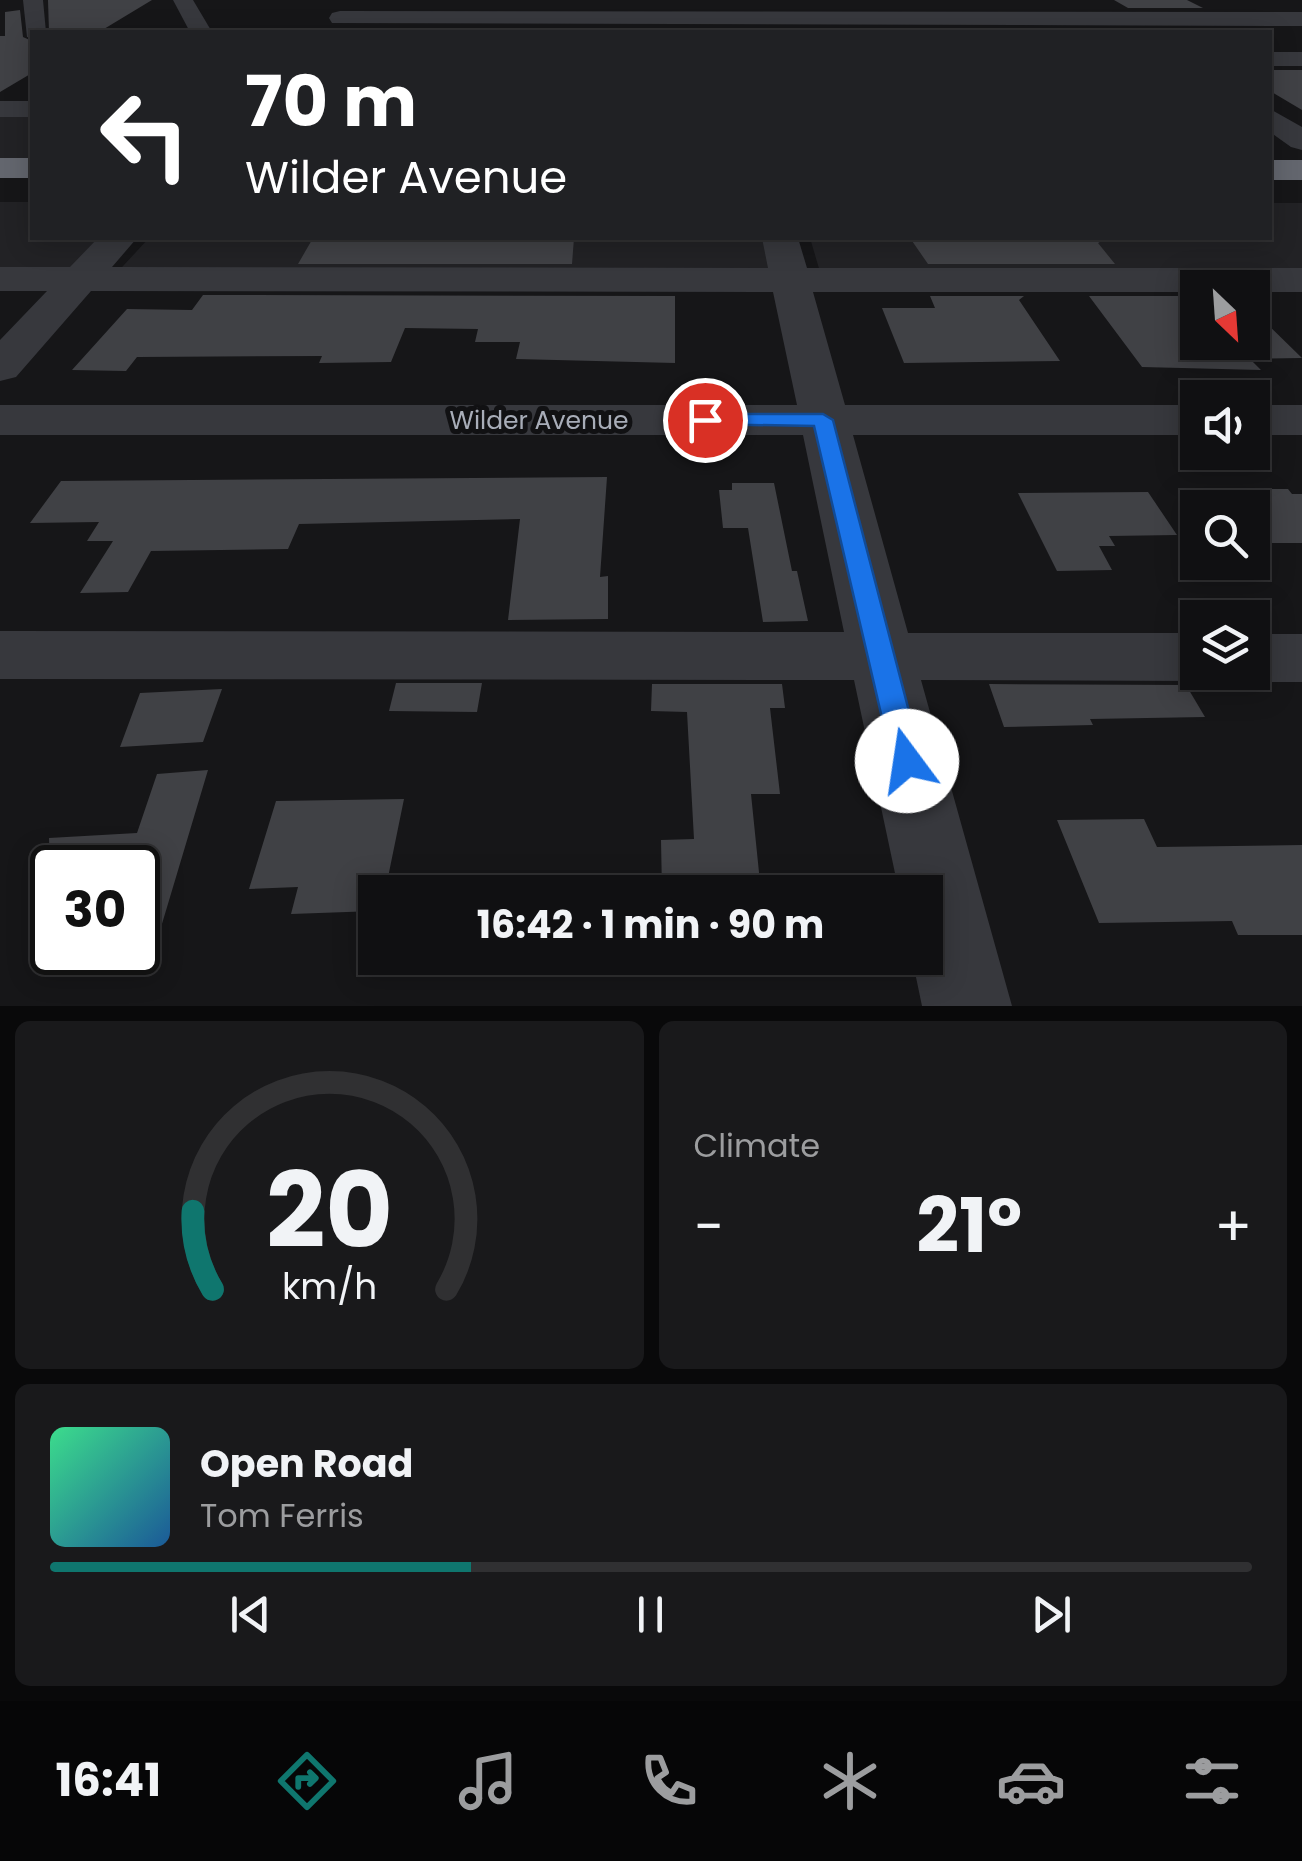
<!DOCTYPE html>
<meta charset="utf-8">
<style>
:root{--surface:#101012;--page:#19191b;--text:#f1f3f6;--muted:#9c9d9f;--line:#303032;--accent:#0f766e}
body{margin:0;font-family:Poppins,sans-serif;background:var(--page);color:var(--text);height:100vh;display:flex;flex-direction:column;font-size:38px;white-space:nowrap}
*{box-sizing:border-box;margin:0}
p{font-size:32px;color:var(--muted)}
.icon{flex:none;width:55px;height:55px;fill:none;stroke:currentColor;stroke-width:2;stroke-linecap:round;stroke-linejoin:round}
.map{position:relative;height:1006px;overflow:hidden}
.details{display:flex;flex-direction:column;gap:15px;padding:15px;background:#09090a;flex:1}
.details>*{flex:none}
.banner{position:absolute;left:30px;top:30px;width:1242px;height:210px;border-radius:0px;box-shadow:0 5px 25px #0003,0 0 0 2px var(--line);background:#202124;color:#fff;overflow:hidden}
.needle{width:65px;rotate:155deg}
.tools{position:absolute;left:1180px;top:270px;display:grid;gap:20px}
.tools a{display:grid;place-items:center;width:90px;height:90px;border-radius:0px;background:var(--surface);box-shadow:0 5px 25px #0003,0 0 0 2px var(--line);font-size:50px}
.speed{position:absolute;left:30px;top:845px;display:flex;gap:20px;font-size:50px;font-weight:700;text-align:center}
.speed>*{display:grid;place-content:center;width:130px;height:130px;border-radius:50%;background:var(--surface);box-shadow:0 5px 25px #0003,0 0 0 2px var(--line);line-height:1}
.speed .limit{border:5px solid #111;border-radius:15px;background:#fff;color:#111}
.pin{position:absolute;display:grid;place-items:center;width:85px;height:85px;color:#fff;margin:-42px;border:5px solid #fff;border-radius:50%;box-shadow:0 2px 10px #0007}
.me{position:absolute;width:110px;margin:-55px;rotate:346deg;stroke-linejoin:round;filter:drop-shadow(0 0 8px #0008)}
.turn{display:flex;align-items:center;gap:35px;height:210px;padding:0 50px;font-size:45px}
.turn .icon{width:130px;height:130px;stroke-width:2.5}
.turn b{display:block;font-size:70px;line-height:85px}
.big{font-size:75px;font-weight:700;line-height:1.1}
.details .card{flex:1;display:flex;flex-direction:column;justify-content:center;gap:15px;min-width:0;padding:0 35px;border-radius:15px;background:var(--page)}
.details .dial{align-items:center;gap:0}
.dial svg{height:260px;overflow:visible;fill:none;stroke:var(--line);stroke-width:7;stroke-linecap:round;text-anchor:middle}
.dial text{fill:var(--text);stroke:none}
.song{display:flex;align-items:center;gap:30px}
.cover{width:120px;height:120px;border-radius:15px;background:linear-gradient(135deg,hsl(150 70% 55%),hsl(210 70% 35%))}
.played{height:10px;border-radius:5px;background:linear-gradient(90deg,var(--accent) 35%,var(--line) 35%)}
.keys{display:flex;justify-content:space-around;direction:ltr}
.heat{display:flex;justify-content:space-between;align-items:center;font-size:55px;direction:ltr}
.details .tiles{flex:1;display:grid;gap:15px;grid-template-columns:1fr 1fr}
.card:last-child{grid-column:span 2}
.trip{position:absolute;left:358px;top:875px;width:585px;height:100px;border-radius:0px;background:var(--surface);box-shadow:0 5px 25px #0003,0 0 0 2px var(--line);font-weight:700;line-height:100px;text-align:center}
.dock{display:flex;height:160px;justify-content:space-around;align-items:center;background:#060607;color:var(--muted)}
.dock .icon{width:70px;height:70px}
.dock .active{color:var(--accent)}
.dock b{font-size:45px;color:var(--text)}
.map>svg:first-child{display:block}
</style>
<div class="map">
<svg width="1302" height="1006" viewBox="0 0 1302 1006">
<rect width="100%" height="100%" fill="#161618"/>
<path fill="#222225" d="M0,109h32v51h-32z
M0,202h32v36h75l-42,41h-65z
M1270,203h32v77l-479,2 -13,-44h460z
M149,238h617l11,44 -666,-3z"/>
<path fill="#404145" d="M48,0h104l-53,32h-50z
M1114,0h73l16,8h-75z
M20,10l3,27 9,4v32l-32,19v-56h5v-24z
M1270,70h32v40l-32,-19z
M313,238l70,2 191,-2 -2,26h-274z
M910,238h197l-9,5 17,21h-187z
M203,295l472,1v67l-159,-4 4,-17h-45l3,-13 -73,-1 -14,34 -72,1 3,-7 -185,1 -11,14 -54,-1 55,-61 65,1z
M930,296h94l-5,4 41,61 -156,2 -22,-55h53z
M1089,296h109v46h54v-20h13l37,36 -52,1 11,11 -119,-3z
M607,477l-7,100 8,-1v43l-100,1 12,-101 -221,5 -11,25 -137,2 -23,41 -48,1 33,-52h-26l12,-19 -69,1 31,-42z
M732,483h42l18,88h5l11,50 -45,1 -15,-94h-25l-4,-38h13z
M1232,489h56l4,5h10v49h-30l-20,-26v-9h-7z
M1148,492l29,43 -68,1 6,10h-16l13,24 -55,1 -39,-78z
M396,683h86l-5,29 -88,-1z
M652,684h130l3,24h-15l10,86h-29l10,98h-99l-1,-52 33,-1 -7,-127 -36,-1z
M989,684l197,1 19,32 -115,2 3,6 -89,2z
M222,689l-19,53 -83,5 20,-54z
M208,770l-61,204 -9,-2v-104h-88l-1,-30 88,-5 20,-59z
M404,799l-19,93h-10v19l-84,3 7,-27 -49,2 27,-88z
M1144,819l13,28 145,-2v90h-64l-6,-14 -133,2 -42,-103z"/>
<g fill="none" stroke-linecap="round" stroke-linejoin="round">
<path fill="#37383d" fill-rule="evenodd" d="M23,0h20l3,32h-14v6l-5,-1z
M173,0h20l19,32h-22z
M340,11l962,1v14l-970,-3 -3,-5 3,-5z
M1270,52h32v14h-32z
M0,101h32v16h-32z
M1270,109l32,18v23l-11,-3 -21,-15z
M98,238h39l-25,29 656,1 -6,-30h36l9,30h495v24h-50v-4h-54v4h-385l32,113h353v30h-345l55,198h290v39h24l-24,9 -277,-1 91,326h-90l-10,-48h13v-66h-26l-45,-212 -854,-1v-48l844,1 -41,-197h-803v-30h797l-24,-113 -682,-1 -75,86 -16,4v-41l47,-49h-47v-24h70z
M1252,405h50v30h-50z
M1252,634h50v48h-50l-23,-7 23,-3z"/>
<path fill="#63666e" fill-rule="evenodd" d="M0,158h32v20h-32z
M1270,160h32v20h-32z"/>
</g>
<path fill="#1a73e8" stroke="#114b97" stroke-width="2.5" d="M705,414h118l10,6 89,341 -4,9 -11,3 -11,-3 -4,-9 -78,-335 -116,-2 -3,-4z"/>
<g text-anchor="middle" dominant-baseline="central" stroke-width="10" stroke-linejoin="round" paint-order="stroke">
<g font-size="25" fill="#a8adb8" stroke="#111113">
<text x="539" y="420">Wilder Avenue</text>
</g>
</g>
</svg>
<div class="tools">
<a><svg class="needle" viewBox="-14 -14 28 28"><path d="M0-13l5 13h-10z" fill="#e53935"/><path d="M0 13l5-13h-10z" fill="#9c9d9f"/></svg></a>
<a><svg class="icon" aria-label="sound" viewBox="0 0 24 24"><path d="M4 9h4l5-4v14l-5-4H4zM17 9q2 3 0 6"/></svg></a>
<a><svg class="icon" aria-label="search" viewBox="0 0 24 24"><circle cx="10" cy="10" r="6"/><path d="M15 15l6 6"/></svg></a>
<a><svg class="icon" aria-label="layers" viewBox="0 0 24 24"><path d="M12 4l9 5-9 5-9-5zM3 14l9 5 9-5"/></svg></a>
</div>
<div class="speed"><div class="limit">30</div></div>
<div class="pin" style="left:705px;top:420px;background:#d93025"><svg class="icon" aria-label="arrive" viewBox="0 0 24 24"><path d="M6 21V4h12l-3 4 3 4H6"/></svg></div>
<svg class="me" style="left:907px;top:761px" viewBox="-20 -20 40 40"><circle r="19" fill="#fff"/><path d="M0-13L10 11 0 6-10 11z" fill="#1a73e8"/></svg>
<div class="trip">16:42 · 1 min · 90 m</div>
<div class="banner">
<div class="turn"><svg class="icon" aria-label="left" viewBox="0 0 24 24"><path d="M17 20v-9H6M10 6l-5 5 5 5"/></svg><div><b>70 m</b>Wilder Avenue</div></div>
</div>
</div>
<section class="details">
<div class="tiles">
<div class="card dial"><svg viewBox="0 0 100 80">
<path d="M14 69A42 42 0 1 1 86 69"/>
<path d="M14 69A42 42 0 0 1 8 45" stroke="#0f766e"/>
<text x="50" y="56" font-size="32" font-weight="700">20</text>
<text x="50" y="72" font-size="11">km/h</text>
</svg></div>
<div class="card"><p>Climate</p>
<div class="heat"><a>−</a><b class="big">21°</b><a>+</a></div>
</div>
<div class="card">
<div class="song"><i class="cover"></i><div><b>Open Road</b><p>Tom Ferris</p></div></div>
<div class="played"></div>
<div class="keys"><svg class="icon" aria-label="previous" viewBox="0 0 24 24"><path d="M18 5L8 12l10 7zM5 5v14"/></svg><svg class="icon" aria-label="pause" viewBox="0 0 24 24"><path d="M8 5v14M16 5v14"/></svg><svg class="icon" aria-label="next" viewBox="0 0 24 24"><path d="M6 5l10 7-10 7zM19 5v14"/></svg></div>
</div>
</div>
</section>
<nav class="dock">
<b>16:41</b>
<svg class="icon active" aria-label="directions" viewBox="0 0 24 24"><path d="M12 3l9 9-9 9-9-9zM9 14v-3h6M13 9l2 2-2 2"/></svg>
<svg class="icon" aria-label="music" viewBox="0 0 24 24"><path d="M9 18V5l10-2v13"/><circle cx="6" cy="18" r="3"/><circle cx="16" cy="16" r="3"/></svg>
<svg class="icon" aria-label="phone" viewBox="0 0 24 24"><path d="M5 4h4l2 5-3 2q2 4 5 5l2-3 5 2v4C11 20 4 13 5 4z"/></svg>
<svg class="icon" aria-label="climate" viewBox="0 0 24 24"><path d="M12 3v18M4 7l16 10M4 17L20 7"/></svg>
<svg class="icon" aria-label="car" viewBox="0 0 24 24"><path d="M5 17H2v-5l4-1 3-4h7l3 4 3 1v5h-3M9 17h6M6 11h13"/><circle cx="7" cy="17" r="2"/><circle cx="17" cy="17" r="2"/></svg>
<svg class="icon" aria-label="filters" viewBox="0 0 24 24"><path d="M4 7h16M4 17h16"/><circle cx="9" cy="7" r="2"/><circle cx="15" cy="17" r="2"/></svg>
</nav>
